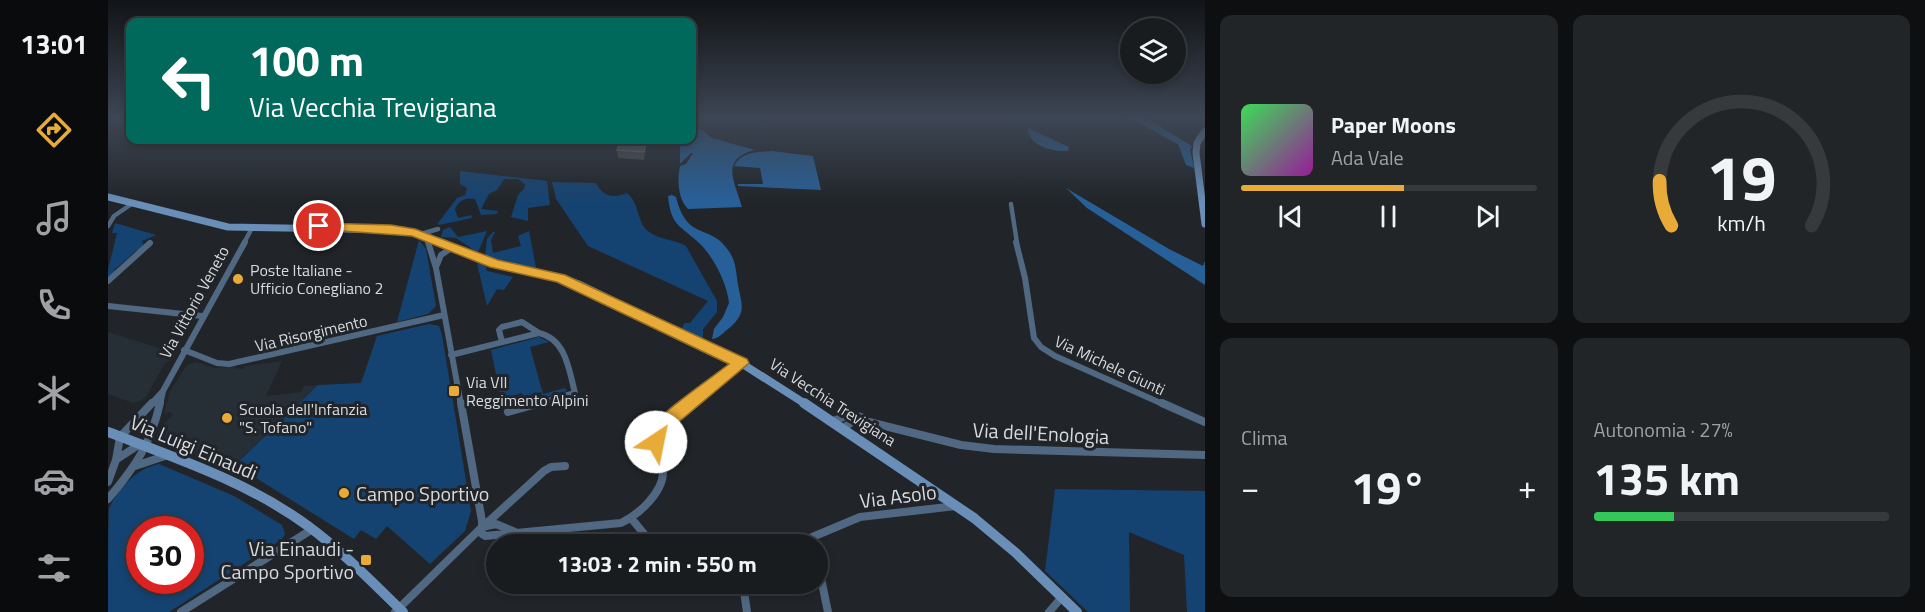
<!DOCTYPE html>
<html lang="it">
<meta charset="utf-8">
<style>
:root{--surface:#191c1f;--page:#222528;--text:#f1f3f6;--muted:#9fa1a4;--line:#373a3d;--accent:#e9ab38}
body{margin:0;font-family:"Titillium Web",sans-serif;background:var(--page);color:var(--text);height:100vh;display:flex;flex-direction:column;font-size:22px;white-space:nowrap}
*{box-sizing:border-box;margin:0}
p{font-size:20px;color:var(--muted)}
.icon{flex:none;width:33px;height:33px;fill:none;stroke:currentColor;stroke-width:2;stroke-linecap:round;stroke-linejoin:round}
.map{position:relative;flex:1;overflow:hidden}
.side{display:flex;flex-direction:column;gap:15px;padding:15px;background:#0e0f11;width:720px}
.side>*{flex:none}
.top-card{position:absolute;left:18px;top:18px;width:570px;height:126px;border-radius:12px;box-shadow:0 3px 9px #0003,0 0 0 2px var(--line);background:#00695c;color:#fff;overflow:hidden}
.tools{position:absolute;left:1012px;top:18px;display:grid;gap:12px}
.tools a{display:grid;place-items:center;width:66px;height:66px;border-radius:50%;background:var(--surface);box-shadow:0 3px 9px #0003,0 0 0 2px var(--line);font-size:30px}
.speed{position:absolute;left:18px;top:516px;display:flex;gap:12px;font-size:30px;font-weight:700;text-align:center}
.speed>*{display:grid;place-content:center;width:78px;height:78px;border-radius:50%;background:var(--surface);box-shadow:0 3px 9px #0003,0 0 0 2px var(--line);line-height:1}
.speed .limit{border:9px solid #d22;background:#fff;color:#111}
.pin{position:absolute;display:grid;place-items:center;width:51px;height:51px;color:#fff;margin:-26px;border:3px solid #fff;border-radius:50%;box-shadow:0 2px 6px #0007}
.me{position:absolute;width:66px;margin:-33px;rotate:34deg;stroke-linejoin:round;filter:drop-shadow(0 0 4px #0008)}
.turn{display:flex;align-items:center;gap:21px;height:126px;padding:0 24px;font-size:27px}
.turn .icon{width:78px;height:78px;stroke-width:2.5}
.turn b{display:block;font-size:42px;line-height:51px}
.big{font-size:45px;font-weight:700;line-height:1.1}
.side .tile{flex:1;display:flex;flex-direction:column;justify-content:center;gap:9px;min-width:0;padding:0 21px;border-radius:12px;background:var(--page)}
.side .dial{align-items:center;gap:0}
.dial svg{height:156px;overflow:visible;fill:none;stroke:var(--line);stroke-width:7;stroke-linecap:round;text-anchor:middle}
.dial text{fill:var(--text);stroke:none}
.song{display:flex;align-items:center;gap:18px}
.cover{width:72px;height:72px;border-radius:9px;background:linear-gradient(135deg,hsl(130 70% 55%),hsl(300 70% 35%))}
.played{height:6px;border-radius:3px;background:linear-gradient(90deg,var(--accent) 55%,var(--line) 55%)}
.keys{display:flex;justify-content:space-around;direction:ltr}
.heat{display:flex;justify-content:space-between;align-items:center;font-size:33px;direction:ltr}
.charge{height:9px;border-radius:4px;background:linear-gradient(90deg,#34c759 27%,var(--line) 0)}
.side .tiles{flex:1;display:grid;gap:15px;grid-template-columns:repeat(2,1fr)}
.trip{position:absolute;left:378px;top:534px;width:342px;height:60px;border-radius:30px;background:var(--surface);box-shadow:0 3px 9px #0003,0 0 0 2px var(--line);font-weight:700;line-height:60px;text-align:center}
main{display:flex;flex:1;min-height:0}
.tab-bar{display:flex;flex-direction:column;width:108px;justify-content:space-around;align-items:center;background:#0a0b0c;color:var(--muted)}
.tab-bar .icon{width:42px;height:42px}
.tab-bar .selected{color:var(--accent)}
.tab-bar b{font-size:27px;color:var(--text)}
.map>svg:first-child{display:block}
</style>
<main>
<nav class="tab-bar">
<b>13:01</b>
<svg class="icon selected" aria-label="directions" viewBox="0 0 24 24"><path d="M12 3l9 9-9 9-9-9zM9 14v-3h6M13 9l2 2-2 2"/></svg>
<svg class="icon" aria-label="music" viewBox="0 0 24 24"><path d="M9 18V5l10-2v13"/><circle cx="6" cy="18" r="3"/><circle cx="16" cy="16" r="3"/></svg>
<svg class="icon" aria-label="phone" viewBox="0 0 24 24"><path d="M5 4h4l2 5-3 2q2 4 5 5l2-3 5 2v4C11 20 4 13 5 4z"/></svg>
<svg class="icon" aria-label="climate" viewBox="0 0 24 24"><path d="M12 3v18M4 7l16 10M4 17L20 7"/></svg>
<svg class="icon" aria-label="car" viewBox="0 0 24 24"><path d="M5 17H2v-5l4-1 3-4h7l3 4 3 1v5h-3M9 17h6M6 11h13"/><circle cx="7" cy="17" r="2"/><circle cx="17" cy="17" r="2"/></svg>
<svg class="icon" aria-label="filters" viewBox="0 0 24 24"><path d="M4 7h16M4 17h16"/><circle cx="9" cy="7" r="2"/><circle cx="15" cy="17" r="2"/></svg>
</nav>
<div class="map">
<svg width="1097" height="612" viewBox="0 0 1097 612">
<rect width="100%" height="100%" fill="#212529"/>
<path fill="#262e36" d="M0,332l67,21 -4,7 -6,3 -19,34 -4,3 -9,3 -25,-9z
M174,361l-16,35 35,-4 3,-6 14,-1 -88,84 -64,-27 -4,-5 1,-13 10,-9 -3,-3 -6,2 6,-23 17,-26 10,-3 17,6 22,-2 -1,2 7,1 3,-3z"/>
<path fill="#154371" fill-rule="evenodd" d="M352,171l87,10 3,24 -22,3v13l-17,-4 7,-22 6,-6 1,-5 -7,-5h-14l-7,11 -8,4 -8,15 17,2 -1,3 -16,1 -6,-16c-10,-2 -17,2 -20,11l3,8 13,-3 1,3 -33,7 -1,-2 19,-25 8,-3 2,-7 -7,-4z
M444,182l44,1c6,13 18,16 31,10 10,8 10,20 15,31 9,16 30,14 44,22l31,55v11l-14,17v11l-22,-11 4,-6h5l18,-22 -120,-55 -32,-47z
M7,223l41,12 -14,6 2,5 -2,3 -6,2 -23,20 6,-1 -11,10v-10l9,-37h-5z
M342,227l8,10 29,-6 -8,19 -2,2 -21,-14 -15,-1 2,-7z
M421,231l7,37 -33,-5 -18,-7 2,-17 6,-7h2l-4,8 2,13 28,-7 -3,-10z
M311,240l7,9 10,57 -8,8 -31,8z
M369,263l9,3 1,5 26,6 -9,13 -7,-1 -10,17z
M321,324l10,2 3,9 29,176 -6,20 -35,33 -43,-38 -11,13 -15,-9 -7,9 -119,-74 83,-80 43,-2 16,-47z
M431,337l10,5 -19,5 13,47 22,-6 2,3 -24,7 -2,-6 -18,5 -1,-4 -21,6 -10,-49z
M51,464l75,32 48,29 3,9 -4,6 -112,72h-61c0,-19 0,-90 1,-103 9,-21 28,-41 50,-45zM32,530h50v50h-50z
M947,489l150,2v121h-18l-3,-57 -55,-23 1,80h-42l-43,-41z"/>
<path fill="#276099" d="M1012,118h26l46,28 -2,3 4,19 -8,-3 -8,-21c-20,-9 -36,-24 -58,-26z
M920,128l41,19 -1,4c-15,1 -40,-5 -40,-23z
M593,129l11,9 43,12c-36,9 -20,32 -13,57l-54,2c-10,-10 -11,-29 -8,-43l6,-2 7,-11h-2l-11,11v-24h12v-10z
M664,151l41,5 8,34 -83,-4v-2h25l-3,-16 -26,-2c7,-14 23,-14 38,-15z
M958,188l103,61 34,17 2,-5v24l-118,-77z
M564,195l4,2c11,45 34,26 52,53 8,10 8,22 10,35 4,21 9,28 -10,44 -6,5 -9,9 -16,10l2,-10 9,-12 6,-14c-2,-20 -16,-48 -32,-62 -19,-17 -26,-16 -29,-45z"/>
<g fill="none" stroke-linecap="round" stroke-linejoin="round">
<path stroke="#516882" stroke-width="4.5" d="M903,204l6,39
M0,226l6,-10 19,-13
M313,234l17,-5
M319,237l2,6
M136,243l8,-15"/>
<path stroke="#516882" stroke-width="6" d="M320,242l8,26 25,137
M908,242l9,36 9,60 7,9 14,9 110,49
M329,265l4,-10 12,-8
M0,281l42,-38
M0,306l94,10
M394,342l-3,-12 3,-3 20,-5 17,11
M76,350l33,13 12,1 215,-49
M343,355l88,-22c27,6 30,37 36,60l-41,12
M42,405l13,-14
M52,405l3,-14 82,-149
M582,405l51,-42"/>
<path stroke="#516882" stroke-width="8" d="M353,403l21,118v13l3,2 136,-13c17,-8 42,-30 42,-51 -1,-16 -10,-25 -5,-42l33,-27
M1054,403l43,19
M400,412l32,-9
M725,421l16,-6 12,2
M735,428l14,-9 104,26 33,4 211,6
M9,459l23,-15
M27,466l30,-10
M0,482l8,-22 4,-23 32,-34
M0,499c27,-32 43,-55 52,-96
M523,518l14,17 15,9
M379,523l57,-52 7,-4 14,-1
M614,544l88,-6 50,-21 96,-11
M710,564l10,48
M635,584l4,28
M73,612l130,-82
M287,612l87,-85 14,-3 19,8
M941,612l13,-15"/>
<path stroke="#698eb7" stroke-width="7" d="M1097,131l-8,12 -1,10 9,71
M0,197l120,30 175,3 41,13"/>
<path stroke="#698eb7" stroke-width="8" d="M332,242l55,22 66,14 19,7 161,78 66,42"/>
<path stroke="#698eb7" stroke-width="10" d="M696,403l170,115 42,35 61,59
M0,432c68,26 140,50 200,94 34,25 64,56 95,86"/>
</g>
<path fill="#4c4844" d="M537,146l1,7 -2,7 -26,-2 -1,-8z"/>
<path fill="#343332" d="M537,146l1,7 -2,7v-8z"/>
<path fill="#5a5854" stroke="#6e6c6a" stroke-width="1.5" d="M513,141l24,5 -1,6 -27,-2z"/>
<linearGradient id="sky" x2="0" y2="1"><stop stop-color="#121417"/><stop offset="0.58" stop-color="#3d4654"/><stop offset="1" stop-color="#3d4654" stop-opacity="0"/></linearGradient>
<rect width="1097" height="203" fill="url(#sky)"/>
<path fill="#e9ab38" stroke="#976f24" stroke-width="1.5" d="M211,223l72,2 24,4 83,31 67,15 182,84 2,4 -81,68 -6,16 -6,2 -6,-2c-3,-6 -3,-12 0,-18 12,-18 60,-50 79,-65l-172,-82 -67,-15 -78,-31 -97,-7v-5z"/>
<g fill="#e9ab38" stroke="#212529" stroke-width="2">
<circle cx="130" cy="279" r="6"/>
<rect x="340" y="385" width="12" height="12" rx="3"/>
<circle cx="119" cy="418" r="6"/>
<circle cx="236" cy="493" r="6"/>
<rect x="252" y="554" width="12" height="12" rx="3"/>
</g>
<g text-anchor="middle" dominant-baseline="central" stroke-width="6" stroke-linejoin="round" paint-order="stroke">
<g font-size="16" fill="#d7dadd" stroke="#212529" text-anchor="start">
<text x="142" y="270">Poste Italiane -<tspan x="142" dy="18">Ufficio Conegliano 2</tspan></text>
<text x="358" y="382">Via VII<tspan x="358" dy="18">Reggimento Alpini</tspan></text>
<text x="131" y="409">Scuola dell'Infanzia<tspan x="131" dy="18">"S. Tofano"</tspan></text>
</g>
<g font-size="16" fill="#d7dadd" stroke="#212529">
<text transform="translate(86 302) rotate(-61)">Via Vittorio Veneto</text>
<text transform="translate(203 333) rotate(-13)">Via Risorgimento</text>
<text transform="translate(1002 365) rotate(25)">Via Michele Giunti</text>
<text transform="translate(725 402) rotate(33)">Via Vecchia Trevigiana</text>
</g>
<g font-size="20" fill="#d7dadd" stroke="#212529">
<text transform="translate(933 433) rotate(3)">Via dell'Enologia</text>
<text transform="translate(86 447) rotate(23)">Via Luigi Einaudi</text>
<text transform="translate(790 496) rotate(-7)">Via Asolo</text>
</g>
<g font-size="20" fill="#d7dadd" stroke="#212529" text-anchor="start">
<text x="248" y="493">Campo Sportivo</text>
<text x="246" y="548" text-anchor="end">Via Einaudi -<tspan x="246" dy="23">Campo Sportivo</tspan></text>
</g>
</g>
</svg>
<div class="tools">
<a><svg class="icon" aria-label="layers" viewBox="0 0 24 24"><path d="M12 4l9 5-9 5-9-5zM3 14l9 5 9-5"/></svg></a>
</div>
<div class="speed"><div class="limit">30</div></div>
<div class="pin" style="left:211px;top:226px;background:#d93025"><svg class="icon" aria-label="arrive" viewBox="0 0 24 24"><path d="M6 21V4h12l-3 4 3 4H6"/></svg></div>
<svg class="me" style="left:548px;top:442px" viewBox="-20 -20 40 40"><circle r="19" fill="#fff"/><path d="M0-13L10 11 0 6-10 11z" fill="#e9ab38"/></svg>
<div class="trip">13:03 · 2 min · 550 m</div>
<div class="top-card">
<div class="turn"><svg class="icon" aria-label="left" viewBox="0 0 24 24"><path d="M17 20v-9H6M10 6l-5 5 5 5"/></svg><div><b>100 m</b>Via Vecchia Trevigiana</div></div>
</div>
</div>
<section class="side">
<div class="tiles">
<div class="tile">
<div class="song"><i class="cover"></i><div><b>Paper Moons</b><p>Ada Vale</p></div></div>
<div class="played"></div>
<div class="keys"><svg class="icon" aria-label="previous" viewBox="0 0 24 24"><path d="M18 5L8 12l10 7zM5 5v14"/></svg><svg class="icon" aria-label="pause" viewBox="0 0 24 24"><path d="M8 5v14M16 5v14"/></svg><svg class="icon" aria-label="next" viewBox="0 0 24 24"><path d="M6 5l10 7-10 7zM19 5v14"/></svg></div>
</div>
<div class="tile dial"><svg viewBox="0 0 100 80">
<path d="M14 69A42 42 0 1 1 86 69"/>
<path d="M14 69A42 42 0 0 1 8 46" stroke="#e9ab38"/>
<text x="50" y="56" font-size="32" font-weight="700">19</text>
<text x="50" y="72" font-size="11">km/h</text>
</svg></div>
<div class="tile"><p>Clima</p>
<div class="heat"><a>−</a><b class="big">19°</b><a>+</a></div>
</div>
<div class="tile"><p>Autonomia · 27%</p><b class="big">135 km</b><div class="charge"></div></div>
</div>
</section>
</main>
